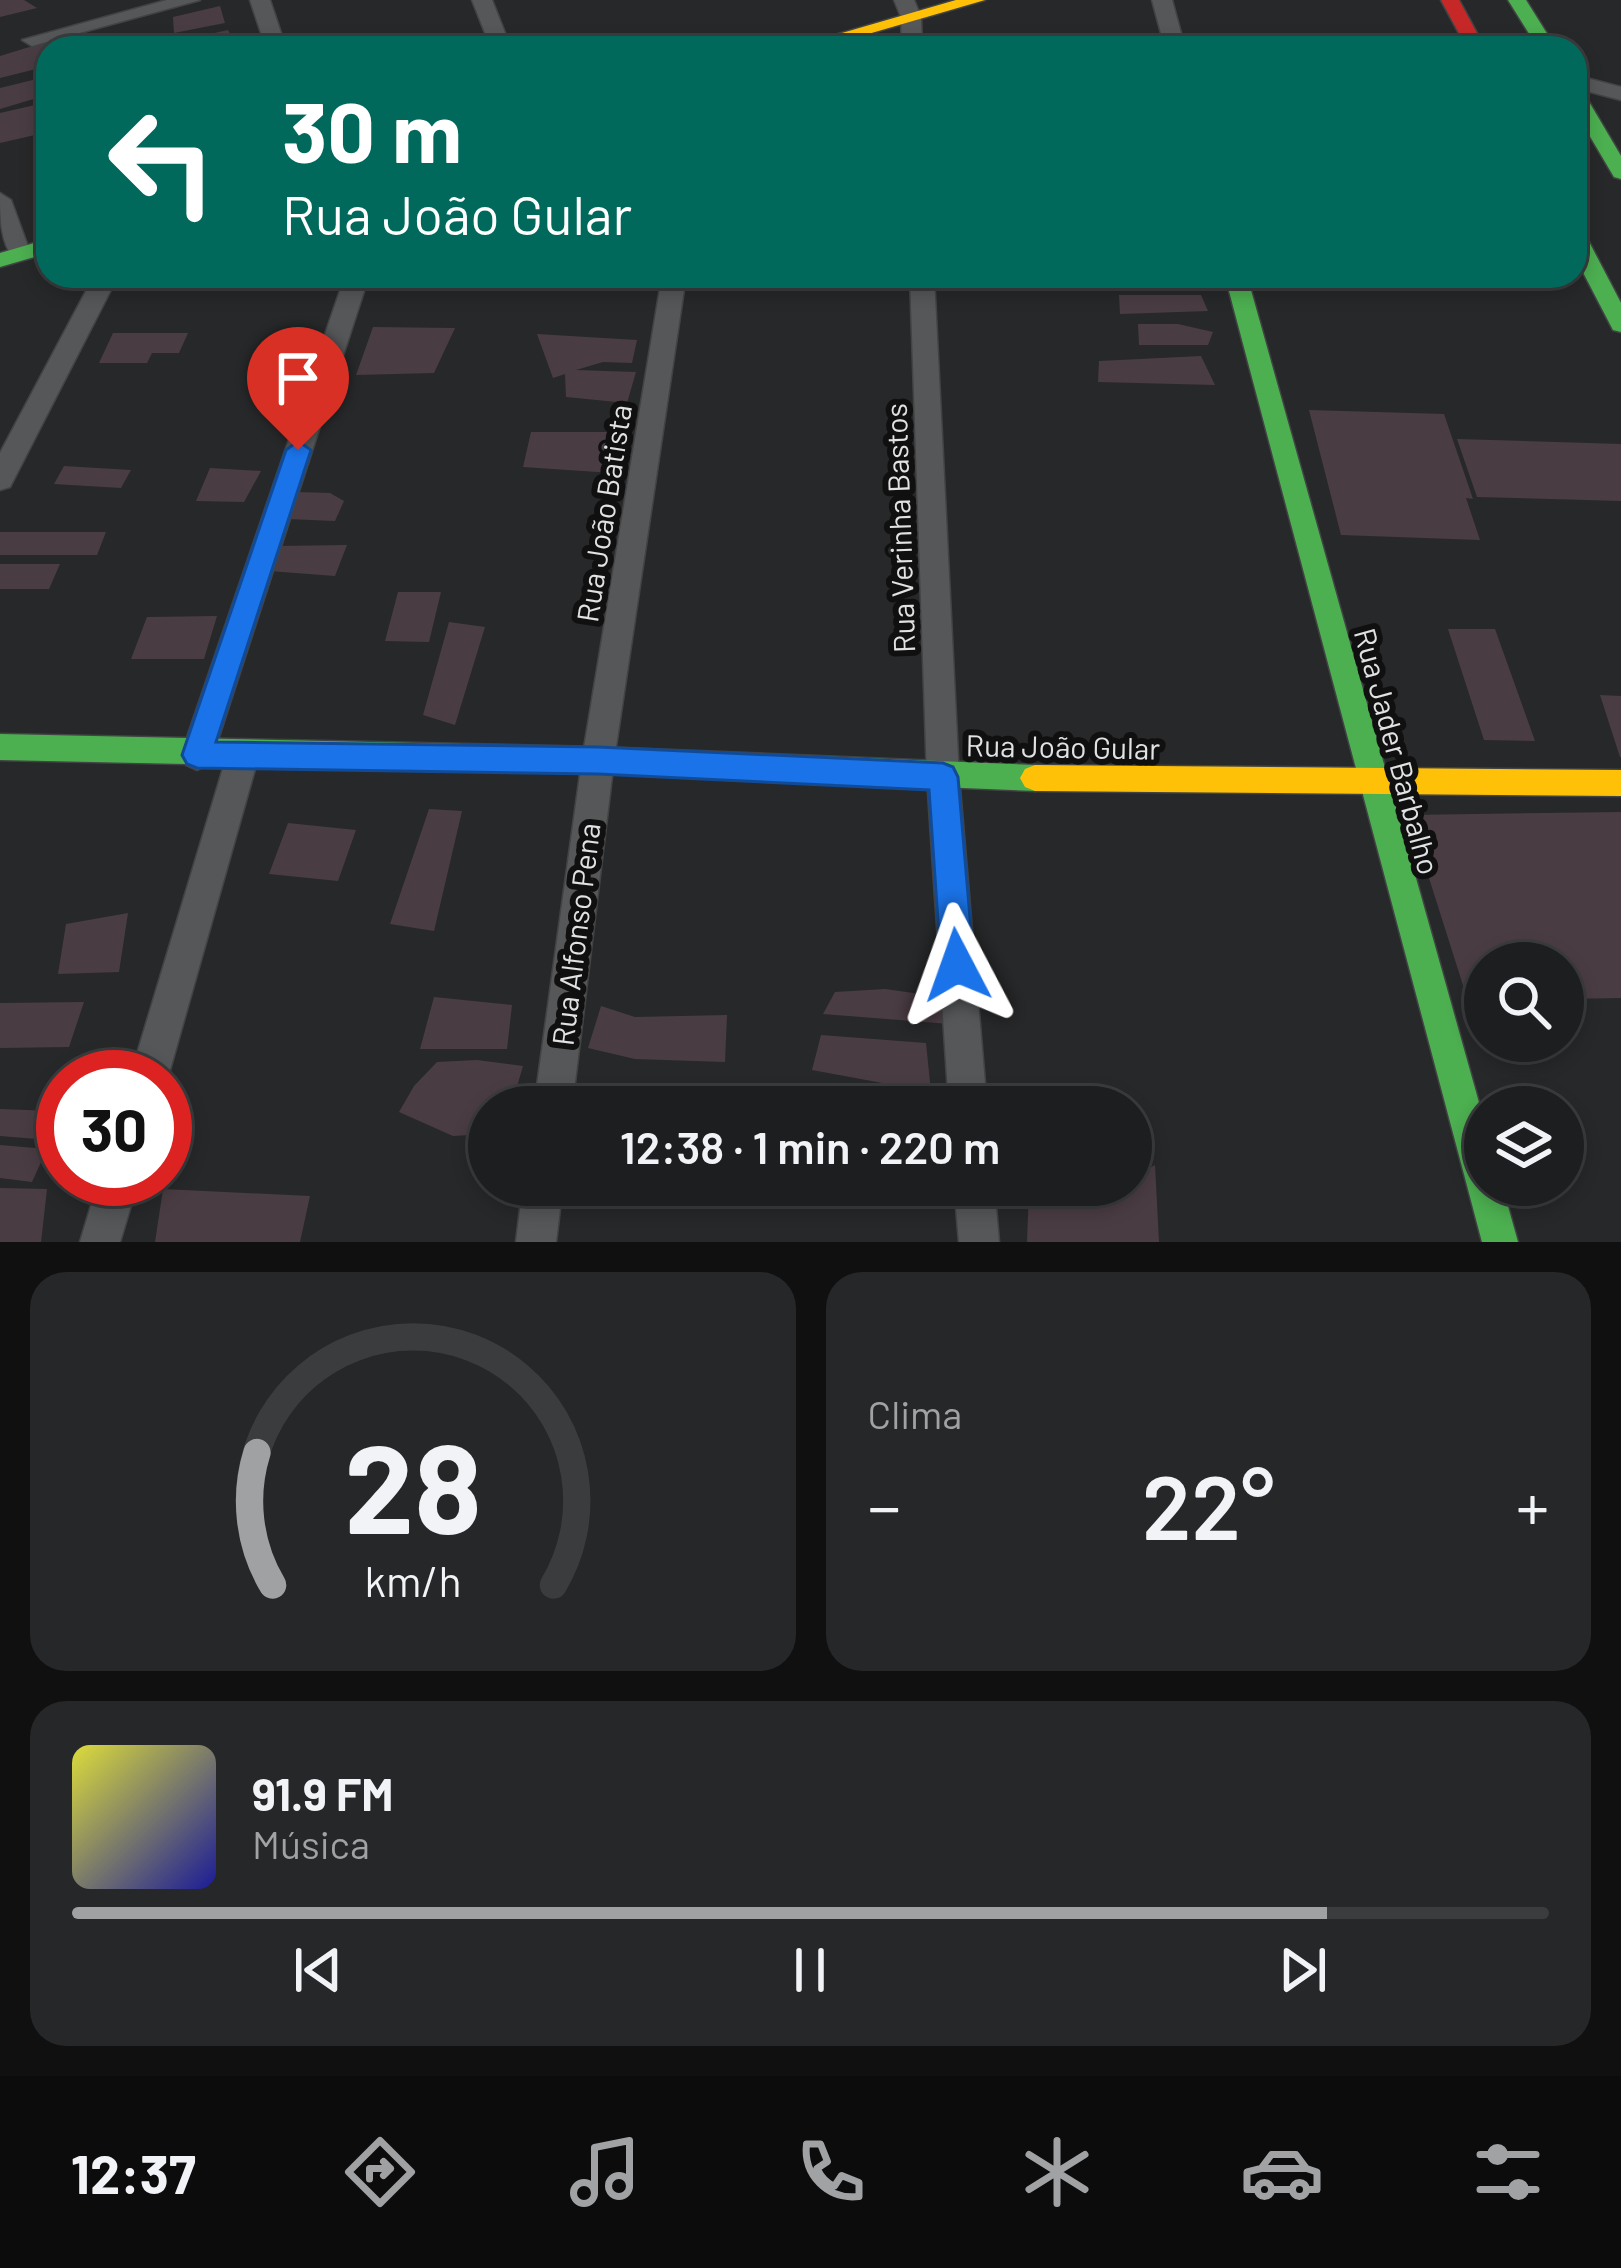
<!DOCTYPE html>
<html lang="pt">
<meta charset="utf-8">
<style>
:root{--surface:#1d1e1f;--page:#252728;--text:#f1f3f6;--muted:#a0a2a4;--line:#3b3c3d;--accent:#a0a1a3}
body{margin:0;font-family:Barlow,sans-serif;background:var(--page);color:var(--text);height:100vh;display:flex;flex-direction:column;font-size:45px;white-space:nowrap}
*{box-sizing:border-box;margin:0}
p{font-size:39px;color:var(--muted)}
.icon{flex:none;width:66px;height:66px;fill:none;stroke:currentColor;stroke-width:2;stroke-linecap:round;stroke-linejoin:round}
.map{position:relative;height:1242px;overflow:hidden}
.drawer{display:flex;flex-direction:column;gap:30px;padding:30px;background:#101011;flex:1}
.drawer>*{flex:none}
.top-card{position:absolute;left:36px;top:36px;width:1551px;height:252px;border-radius:36px;box-shadow:0 6px 18px #0003,0 0 0 3px var(--line);background:#00695c;color:#fff;overflow:hidden}
.tools{position:absolute;left:1464px;top:942px;display:grid;gap:24px}
.tools a{display:grid;place-items:center;width:120px;height:120px;border-radius:50%;background:var(--surface);box-shadow:0 6px 18px #0003,0 0 0 3px var(--line);font-size:60px}
.speed{position:absolute;left:36px;top:1050px;display:flex;gap:24px;font-size:60px;font-weight:700;text-align:center}
.speed>*{display:grid;place-content:center;width:156px;height:156px;border-radius:50%;background:var(--surface);box-shadow:0 6px 18px #0003,0 0 0 3px var(--line);line-height:1}
.speed .limit{border:18px solid #d22;background:#fff;color:#111}
.pin{position:absolute;display:grid;place-items:center;width:102px;height:102px;color:#fff;margin:-123px -51px;border-radius:50% 50% 50% 0;rotate:-45deg;box-shadow:0 0 12px #0007}
.pin .icon{rotate:45deg}
.me{position:absolute;width:132px;margin:-66px;rotate:356deg;stroke-linejoin:round;filter:drop-shadow(0 0 9px #0008)}
.turn{display:flex;align-items:center;gap:42px;height:252px;padding:0 48px;font-size:54px}
.turn .icon{width:156px;height:156px;stroke-width:2.5}
.turn b{display:block;font-size:84px;line-height:102px}
.big{font-size:90px;font-weight:600;line-height:1.1}
.drawer .widget{flex:1;display:flex;flex-direction:column;justify-content:center;gap:18px;min-width:0;padding:0 42px;border-radius:36px;background:var(--page)}
.drawer .dial{align-items:center;gap:0}
.dial svg{height:312px;overflow:visible;fill:none;stroke:var(--line);stroke-width:7;stroke-linecap:round;text-anchor:middle}
.dial text{fill:var(--text);stroke:none}
.song{display:flex;align-items:center;gap:36px}
.cover{width:144px;height:144px;border-radius:18px;background:linear-gradient(135deg,hsl(60 70% 55%),hsl(240 70% 35%))}
.played{height:12px;border-radius:6px;background:linear-gradient(90deg,var(--accent) 85%,var(--line) 85%)}
.keys{display:flex;justify-content:space-around;direction:ltr}
.heat{display:flex;justify-content:space-between;align-items:center;font-size:66px;direction:ltr}
.drawer .tiles{flex:1;display:grid;gap:30px;grid-template-columns:1fr 1fr}
.widget:last-child{grid-column:span 2}
.trip{position:absolute;left:468px;top:1086px;width:684px;height:120px;border-radius:60px;background:var(--surface);box-shadow:0 6px 18px #0003,0 0 0 3px var(--line);font-weight:600;line-height:120px;text-align:center}
.tabs{display:flex;height:192px;justify-content:space-around;align-items:center;background:#0c0c0c;color:var(--muted)}
.tabs .icon{width:84px;height:84px}
.tabs .active{color:var(--accent)}
.tabs b{font-size:54px;color:var(--text)}
.map>svg:first-child{display:block}
</style>
<div class="map">
<svg width="1621" height="1242" viewBox="0 0 1621 1242">
<rect width="100%" height="100%" fill="#272829"/>
<path fill="#4a3c43" d="M0,0h24l13,8 -37,9z
M220,6l5,17 -51,10 -1,-16z
M228,30l9,18h-73v-4z
M62,37l2,11h-16l-4,19 -44,11v-22z
M45,77l2,18 -47,14v-21z
M48,102v30l-48,11v-30z
M957,276h55l2,9 -57,-1z
M1119,295h82l7,16 -88,3z
M1138,324h40l35,8 -5,13h-69z
M373,327l82,1 -21,45 -78,2z
M113,333h75l-9,20h-27l-5,10h-48z
M537,334l100,6 -5,23 -29,-1 -27,8 60,2 -9,31 -61,-6 -1,-23 -12,4z
M1201,356l14,29 -117,-3 1,-21z
M1309,410l135,4 29,85 -7,-1 14,42 -139,-5z
M531,432h87l-5,41 -90,-6z
M1457,439l164,5v57l-144,-4z
M64,466l67,4 -10,18 -67,-4z
M210,468l51,3 -17,31 -48,-1z
M298,492l32,1 14,8 -9,20 -48,-2z
M0,532h106l-9,23h-97z
M347,545l-12,31 -66,-5 8,-25z
M0,564h60l-11,25h-49z
M398,592h43l-12,50 -44,-1z
M217,616l-13,43h-73l16,-42z
M449,622l36,5 -30,98 -32,-10z
M1448,629h47l40,112 -51,-1z
M1600,695l21,1v61h-1z
M429,809l33,2 -28,120 -44,-7z
M1621,812v186l-58,1v-36h-78v38h-17l-59,-186z
M288,823l68,7 -18,51 -69,-7z
M128,913l-9,59 -61,2 8,-50z
M885,989l64,9 1,26 -127,-10 12,-22z
M434,997l78,8 -5,44h-87z
M84,1002l-15,45 -69,1v-45z
M601,1006l34,11 92,-2 -2,47 -90,-3 -47,-11z
M821,1035l105,8 5,49 -119,-22z
M477,1060l46,6 -12,41h-22v27l-36,2 -54,-24 15,-26 23,-24z
M807,1091l124,1 -1,15h-124z
M0,1109l53,2 -3,29 -50,-4z
M0,1145l47,4 -15,33 -32,-4z
M1155,1165l4,77h-132l2,-52 62,8 26,-13h14v-7z
M0,1188l47,1 -6,53h-41z
M163,1189l147,7 -10,46h-145z"/>
<g fill="none" stroke-linecap="round" stroke-linejoin="round">
<g stroke="#424344" stroke-width="3">
<path id="street" d="M167,0h33l-168,46 -10,-6z
M250,0h20l16,48h-20z
M472,0h20l19,48h-20z
M894,0h20l7,17 1,31h-20l-1,-31z
M1152,0h20l13,48h-20z
M1575,75l46,12v13l-46,-12z
M0,193l11,7 19,52 -4,6 -8,2c-18,-10 -18,-45 -18,-67z
M94,276h24l-108,211 -10,3v-37z
M345,276h24l-156,479 -5,10 -11,5 -11,-5 -5,-10z
M662,276h24l-72,484 -42,347h-38l48,-347z
M910,276h24l25,501 28,330h-38l-22,-330z
M243,740l11,5 5,10 -91,322 -3,7v-7h-35l97,-322 5,-10z
M99,1179h40l-19,63h-40z
M523,1185h40l-7,57h-40z
M954,1185h40l5,57h-40z"/>
</g>
<g stroke="#424344" stroke-width="3">
<path id="fast" d="M1508,0h18l30,48h-18z
M1575,89l10,6 36,61v23l-7,-2 -39,-66z
M1575,229l11,7 35,67v29l-8,-2 -38,-73z
M48,239v14l-48,14v-14z
M1225,276h22l238,848v61h17l16,57h-36z
M0,734l598,13 437,18 10,4 5,9 -5,9 -10,4 -437,-18 -598,-13z"/>
</g>
<g stroke="#424344" stroke-width="3">
<path id="slow" d="M956,0h29l-165,48h-30z
M1035,765l586,5v26l-586,-5 -10,-4 -5,-9 5,-9z"/>
</g>
<g stroke="#424344" stroke-width="3">
<path id="jam" d="M1441,0h18l26,48h-18z"/>
</g>
<use href="#street" fill="#565758" fill-rule="evenodd"/>
<use href="#fast" fill="#4caf50" fill-rule="evenodd"/>
<use href="#slow" fill="#ffc107" fill-rule="evenodd"/>
<use href="#jam" fill="#c62828" fill-rule="evenodd"/>
</g>
<path fill="#1a73e8" stroke="#114b97" stroke-width="3" d="M298,441l13,9 -95,292 382,5 345,16 10,4 5,10 16,188 -5,12 -12,5 -11,-5 -5,-12 -12,-175 -331,-16 -401,-6 -10,-4 -5,-9 104,-305z"/>
<g text-anchor="middle" dominant-baseline="central" stroke-width="12" stroke-linejoin="round" paint-order="stroke">
<g font-size="30" fill="#e1e2e4" stroke="#101011">
<text transform="translate(603 513) rotate(-81)">Rua João Batista</text>
<text transform="translate(899 528) rotate(-92)">Rua Verinha Bastos</text>
<text transform="translate(1063 746) rotate(1)">Rua João Gular</text>
<text transform="translate(1398 751) rotate(75)">Rua Jader Barbalho</text>
<text transform="translate(575 934) rotate(-83)">Rua Alfonso Pena</text>
</g>
</g>
</svg>
<div class="tools">
<a><svg class="icon" aria-label="search" viewBox="0 0 24 24"><circle cx="10" cy="10" r="6"/><path d="M15 15l6 6"/></svg></a>
<a><svg class="icon" aria-label="layers" viewBox="0 0 24 24"><path d="M12 4l9 5-9 5-9-5zM3 14l9 5 9-5"/></svg></a>
</div>
<div class="speed"><div class="limit">30</div></div>
<div class="pin" style="left:298px;top:450px;background:#d93025"><svg class="icon" aria-label="arrive" viewBox="0 0 24 24"><path d="M6 21V4h12l-3 4 3 4H6"/></svg></div>
<svg class="me" style="left:957px;top:965px" viewBox="-20 -20 40 40"><path d="M0-17L14 15 0 8-14 15z" fill="#1a73e8" stroke="#fff" stroke-width="4"/></svg>
<div class="trip">12:38 · 1 min · 220 m</div>
<div class="top-card">
<div class="turn"><svg class="icon" aria-label="left" viewBox="0 0 24 24"><path d="M17 20v-9H6M10 6l-5 5 5 5"/></svg><div><b>30 m</b>Rua João Gular</div></div>
</div>
</div>
<section class="drawer">
<div class="tiles">
<div class="widget dial"><svg viewBox="0 0 100 80">
<path d="M14 69A42 42 0 1 1 86 69"/>
<path d="M14 69A42 42 0 0 1 10 35" stroke="#a0a1a3"/>
<text x="50" y="56" font-size="32" font-weight="700">28</text>
<text x="50" y="72" font-size="11">km/h</text>
</svg></div>
<div class="widget"><p>Clima</p>
<div class="heat"><a>−</a><b class="big">22°</b><a>+</a></div>
</div>
<div class="widget">
<div class="song"><i class="cover"></i><div><b>91.9 FM</b><p>Música</p></div></div>
<div class="played"></div>
<div class="keys"><svg class="icon" aria-label="previous" viewBox="0 0 24 24"><path d="M18 5L8 12l10 7zM5 5v14"/></svg><svg class="icon" aria-label="pause" viewBox="0 0 24 24"><path d="M8 5v14M16 5v14"/></svg><svg class="icon" aria-label="next" viewBox="0 0 24 24"><path d="M6 5l10 7-10 7zM19 5v14"/></svg></div>
</div>
</div>
</section>
<nav class="tabs">
<b>12:37</b>
<svg class="icon active" aria-label="directions" viewBox="0 0 24 24"><path d="M12 3l9 9-9 9-9-9zM9 14v-3h6M13 9l2 2-2 2"/></svg>
<svg class="icon" aria-label="music" viewBox="0 0 24 24"><path d="M9 18V5l10-2v13"/><circle cx="6" cy="18" r="3"/><circle cx="16" cy="16" r="3"/></svg>
<svg class="icon" aria-label="phone" viewBox="0 0 24 24"><path d="M5 4h4l2 5-3 2q2 4 5 5l2-3 5 2v4C11 20 4 13 5 4z"/></svg>
<svg class="icon" aria-label="climate" viewBox="0 0 24 24"><path d="M12 3v18M4 7l16 10M4 17L20 7"/></svg>
<svg class="icon" aria-label="car" viewBox="0 0 24 24"><path d="M5 17H2v-5l4-1 3-4h7l3 4 3 1v5h-3M9 17h6M6 11h13"/><circle cx="7" cy="17" r="2"/><circle cx="17" cy="17" r="2"/></svg>
<svg class="icon" aria-label="filters" viewBox="0 0 24 24"><path d="M4 7h16M4 17h16"/><circle cx="9" cy="7" r="2"/><circle cx="15" cy="17" r="2"/></svg>
</nav>
